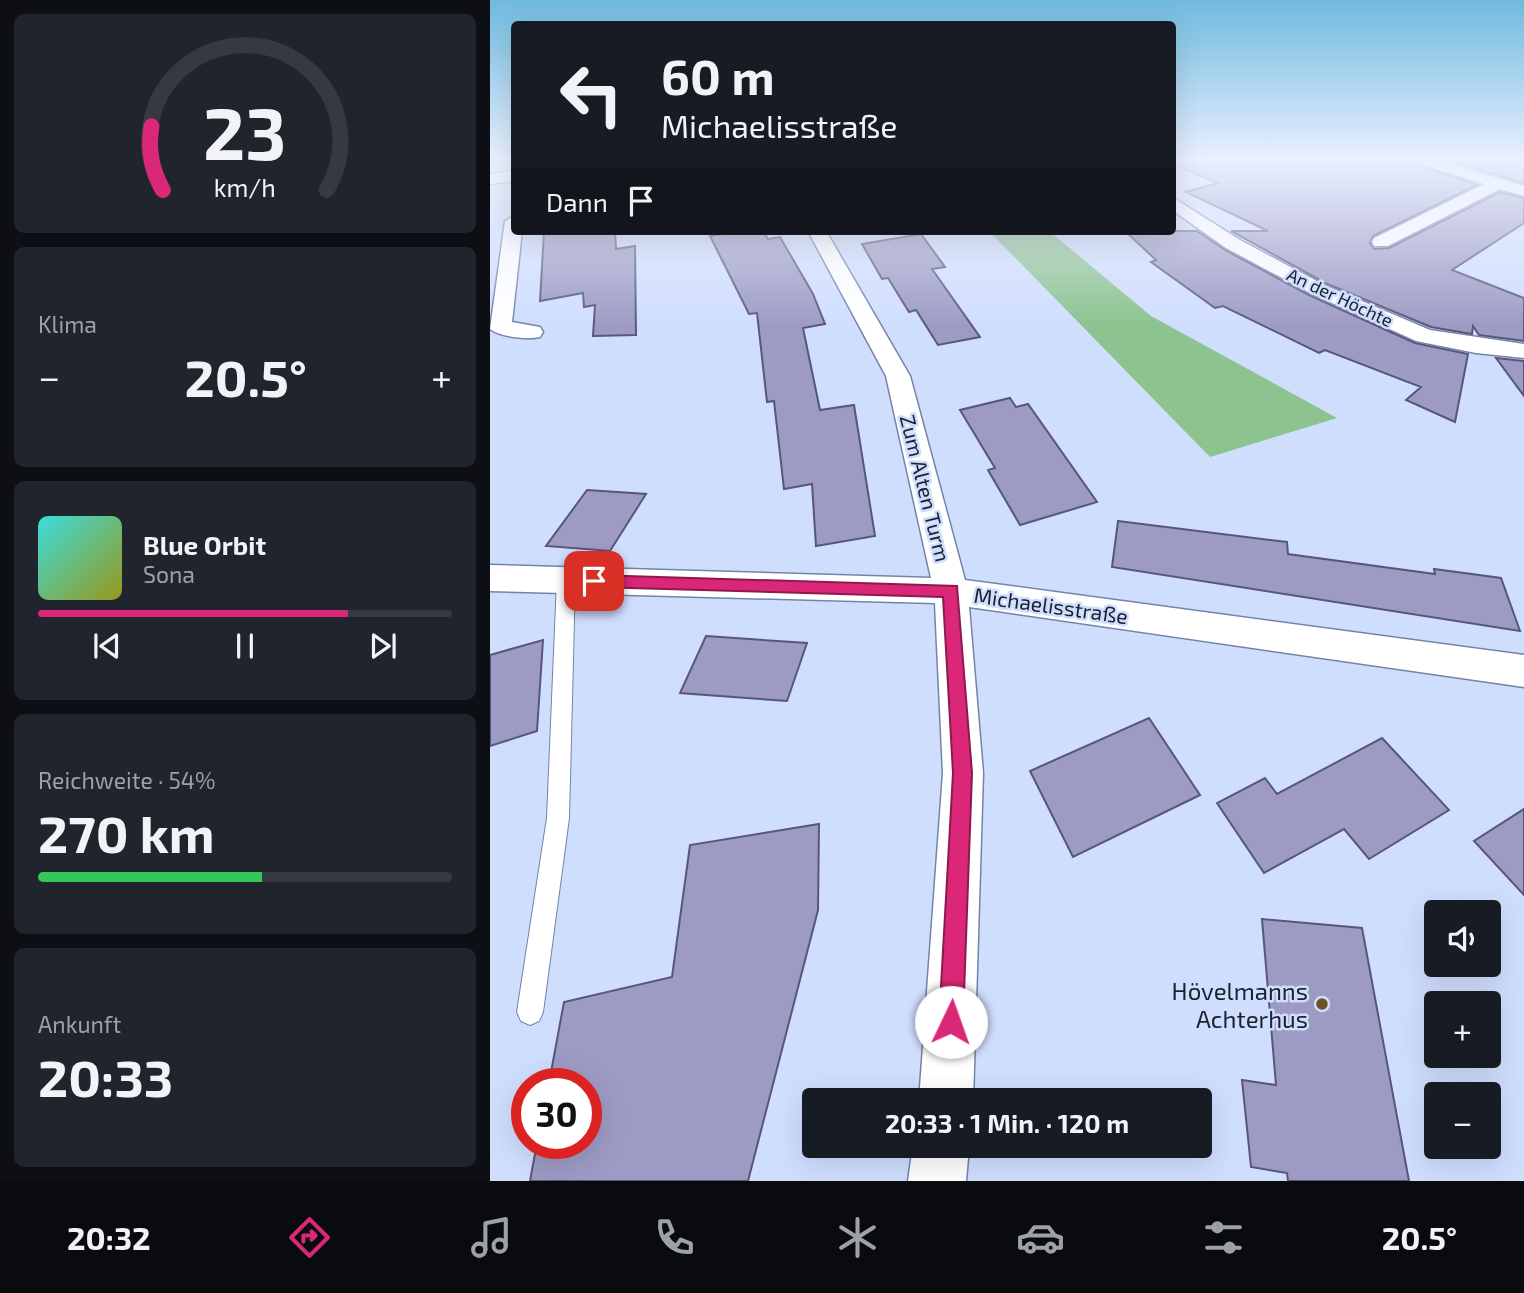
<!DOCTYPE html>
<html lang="de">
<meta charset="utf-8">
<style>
:root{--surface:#171b24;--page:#20242c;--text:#f1f3f6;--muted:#9ea1a6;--line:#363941;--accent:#db2777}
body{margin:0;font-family:"Exo 2",sans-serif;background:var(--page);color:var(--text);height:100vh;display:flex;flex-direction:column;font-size:26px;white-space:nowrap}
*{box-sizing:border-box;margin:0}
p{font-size:23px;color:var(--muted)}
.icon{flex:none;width:38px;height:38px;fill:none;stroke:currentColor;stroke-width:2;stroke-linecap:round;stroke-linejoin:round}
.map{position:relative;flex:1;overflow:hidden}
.side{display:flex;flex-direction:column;gap:14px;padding:14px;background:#0d0f14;width:490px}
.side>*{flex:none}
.hud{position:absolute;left:21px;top:21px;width:665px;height:214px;border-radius:7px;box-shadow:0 7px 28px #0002;background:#171b24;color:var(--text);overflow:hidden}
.tools{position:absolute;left:934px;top:900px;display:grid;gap:14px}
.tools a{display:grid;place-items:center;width:77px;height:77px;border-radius:7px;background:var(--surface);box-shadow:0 7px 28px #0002;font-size:35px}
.speed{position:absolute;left:21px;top:1068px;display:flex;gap:14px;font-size:35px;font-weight:700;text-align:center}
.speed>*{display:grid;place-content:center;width:91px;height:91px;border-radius:50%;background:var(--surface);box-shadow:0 7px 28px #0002;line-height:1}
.speed .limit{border:10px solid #d22;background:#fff;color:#111}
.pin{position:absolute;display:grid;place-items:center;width:60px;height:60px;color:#fff;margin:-30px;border-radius:14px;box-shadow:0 4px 10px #0006}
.me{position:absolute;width:77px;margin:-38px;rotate:3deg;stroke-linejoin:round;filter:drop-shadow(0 0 5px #0008)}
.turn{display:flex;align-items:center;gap:24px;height:147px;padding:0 35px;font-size:32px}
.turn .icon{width:91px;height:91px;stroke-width:2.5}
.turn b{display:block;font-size:49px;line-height:60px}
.then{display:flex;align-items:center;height:66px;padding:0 35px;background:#0003;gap:14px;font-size:26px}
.big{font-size:52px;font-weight:700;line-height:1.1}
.side .card{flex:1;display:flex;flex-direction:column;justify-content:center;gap:10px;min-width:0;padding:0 24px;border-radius:10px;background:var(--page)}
.side .dial{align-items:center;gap:0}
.dial svg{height:182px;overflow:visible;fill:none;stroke:var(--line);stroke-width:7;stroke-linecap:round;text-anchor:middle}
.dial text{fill:var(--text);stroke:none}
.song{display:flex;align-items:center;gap:21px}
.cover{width:84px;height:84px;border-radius:10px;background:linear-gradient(135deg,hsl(180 70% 55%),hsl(60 70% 35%))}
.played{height:7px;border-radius:4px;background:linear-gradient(90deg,var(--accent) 75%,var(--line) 75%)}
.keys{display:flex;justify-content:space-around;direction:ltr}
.heat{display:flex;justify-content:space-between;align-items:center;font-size:38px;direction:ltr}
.charge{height:10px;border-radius:5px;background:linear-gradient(90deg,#34c759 54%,var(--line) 0)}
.trip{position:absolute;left:312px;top:1088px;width:410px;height:70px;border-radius:7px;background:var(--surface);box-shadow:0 7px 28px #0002;font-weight:700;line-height:70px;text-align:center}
.tabs{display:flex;height:112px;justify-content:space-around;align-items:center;background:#090b0e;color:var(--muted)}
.tabs .icon{width:49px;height:49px}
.tabs .current{color:var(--accent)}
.tabs b{font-size:32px;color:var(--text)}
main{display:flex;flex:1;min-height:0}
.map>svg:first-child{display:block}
</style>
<main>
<section class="side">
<div class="card dial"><svg viewBox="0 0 100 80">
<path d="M14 69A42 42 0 1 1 86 69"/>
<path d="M14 69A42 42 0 0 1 9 41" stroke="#db2777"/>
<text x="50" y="56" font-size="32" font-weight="700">23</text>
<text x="50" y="72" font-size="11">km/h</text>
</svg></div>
<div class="card"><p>Klima</p>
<div class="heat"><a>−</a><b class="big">20.5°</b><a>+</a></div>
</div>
<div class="card">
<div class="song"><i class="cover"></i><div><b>Blue Orbit</b><p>Sona</p></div></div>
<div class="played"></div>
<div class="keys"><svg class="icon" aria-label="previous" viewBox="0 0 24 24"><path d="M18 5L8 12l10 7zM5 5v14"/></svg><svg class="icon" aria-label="pause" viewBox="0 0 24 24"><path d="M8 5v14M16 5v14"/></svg><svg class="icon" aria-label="next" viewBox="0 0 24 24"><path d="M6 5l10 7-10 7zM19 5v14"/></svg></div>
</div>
<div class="card"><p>Reichweite · 54%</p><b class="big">270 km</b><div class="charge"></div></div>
<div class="card"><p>Ankunft</p><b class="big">20:33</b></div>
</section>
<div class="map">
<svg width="1034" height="1181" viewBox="0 0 1034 1181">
<rect width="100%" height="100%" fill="#d0defe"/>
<path fill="#8cc38f" d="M499,231h60l102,85 186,102 -127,39z"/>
<path fill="#9d9bc4" stroke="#58567a" stroke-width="2" d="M682,161h245l4,5 56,19 -104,51 -3,7 4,6 15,-1 111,-56 24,6v25l-72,47 72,28v43l-45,-6 -6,-9 -1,8 -41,-7 -106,-44 -94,-52h37l-82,-39 32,-9 -46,-19z
M960,161h74v22z
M54,231h71l1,18 19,-3 1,89 -43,1 2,-31 -11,2 -1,-14 -43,8z
M249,231h24l5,8 12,-2 33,57 12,30 -22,4 17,82 34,-5 21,131 -59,10 -4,-62 -28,5 -10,-88 -7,1 -10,-89 -8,1 -39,-78z
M635,231h72l28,19 84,45 106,48 53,11 -13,68 -49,-22 15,-13 -96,-37 -6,3 -96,-47 -8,2 -64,-46 5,-2z
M431,234l24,33 -13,2 48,68 -42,8 -22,-35 -7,2 -21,-34 -6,1 -20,-35z
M1006,358l28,3v35z
M520,398l6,9 12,-3 69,98 -77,23 -32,-55 7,-2 -35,-58z
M97,490l59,4 -36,57 -64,-5z
M628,521l169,21 1,12 147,20 -1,-5 67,9 19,53 -408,-64z
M216,636l101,7 -20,58 -107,-8z
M53,640l-6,91 -47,15v-91z
M659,718l51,77 -127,62 -43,-86z
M892,738l67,72 -80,49 -25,-30 -80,44 -47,-70 48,-25 12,16z
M1034,809v86l-50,-54z
M329,824l-1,86 -70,271h-218l7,-38h49v-60h-37l15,-81 108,-25 18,-132z
M772,919l100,9 47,253h-121l-1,-8 -36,-6 -9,-87 34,5z"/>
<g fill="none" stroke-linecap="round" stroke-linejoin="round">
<g stroke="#7484a8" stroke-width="2">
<path id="service" d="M76,573l9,7 -6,238 -26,194 -4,9 -9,4 -9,-4 -4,-9 30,-194 10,-238z"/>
</g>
<g stroke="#7484a8" stroke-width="3">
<path id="minor" d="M930,161h22l82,25v10l-24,-7 -112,57h-14l-2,-4 2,-4 110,-54 -62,-20z
M24,171v10l-24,3v-10z
M682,197l68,43 84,45 106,45 94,14v14l-48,-5 -60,-12 -106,-48 -84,-45 -54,-38z
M24,216v15h8l-10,91 28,5 3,5 -3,5c-14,3 -39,0 -50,-8l15,-108z
M318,231h18l84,145 55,204 559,75v32l-555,-80 14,166 -10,328h-54l24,-328 -8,-170 -445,-12v-26l441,13 -45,-202z
M423,1146h56l-3,35h-58z"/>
</g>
<use href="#service" fill="#fff" fill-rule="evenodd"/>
<use href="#minor" fill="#fff" fill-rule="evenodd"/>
</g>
<linearGradient id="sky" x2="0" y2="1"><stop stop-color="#6fbadf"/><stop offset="0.49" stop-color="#eaf0ff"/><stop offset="1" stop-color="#eaf0ff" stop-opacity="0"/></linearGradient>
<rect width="1034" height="326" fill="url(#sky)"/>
<path fill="#db2777" stroke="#8e194d" stroke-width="2" d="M104,575l363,11 15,187 -9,249 -3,9 -9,4 -9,-4 -3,-9 14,-249 -10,-176 -349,-10 -8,-6z"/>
<circle fill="#685322" stroke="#d0defe" stroke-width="2.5" cx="832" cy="1004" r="7"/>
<g text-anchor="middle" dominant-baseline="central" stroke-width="5" stroke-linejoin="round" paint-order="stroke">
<g font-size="18" fill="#1a202f" stroke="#d0defe">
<text transform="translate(850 297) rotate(25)">An der Höchte</text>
</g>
<g font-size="21" fill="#1a202f" stroke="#d0defe">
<text transform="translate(436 488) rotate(76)">Zum Alten Turm</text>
<text transform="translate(561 605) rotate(8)">Michaelisstraße</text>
</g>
<g font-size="24" fill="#1a202f" stroke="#d0defe" text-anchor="end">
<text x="818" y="990">Hövelmanns<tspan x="818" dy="28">Achterhus</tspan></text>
</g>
</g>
</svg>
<div class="tools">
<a><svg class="icon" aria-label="sound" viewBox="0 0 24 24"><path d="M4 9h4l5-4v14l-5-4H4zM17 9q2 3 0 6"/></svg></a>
<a>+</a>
<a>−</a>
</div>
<div class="speed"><div class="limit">30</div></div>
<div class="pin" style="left:104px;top:581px;background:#d93025"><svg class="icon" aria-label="arrive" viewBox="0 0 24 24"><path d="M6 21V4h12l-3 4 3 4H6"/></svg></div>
<svg class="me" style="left:461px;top:1022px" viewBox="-20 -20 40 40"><circle r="19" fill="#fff"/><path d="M0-13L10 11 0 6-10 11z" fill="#db2777"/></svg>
<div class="trip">20:33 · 1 Min. · 120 m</div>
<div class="hud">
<div class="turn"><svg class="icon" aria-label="left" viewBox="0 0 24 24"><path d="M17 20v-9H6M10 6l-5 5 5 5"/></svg><div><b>60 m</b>Michaelisstraße</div></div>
<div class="then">Dann<svg class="icon" aria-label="arrive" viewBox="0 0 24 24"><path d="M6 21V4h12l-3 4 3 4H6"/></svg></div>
</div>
</div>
</main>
<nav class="tabs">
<b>20:32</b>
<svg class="icon current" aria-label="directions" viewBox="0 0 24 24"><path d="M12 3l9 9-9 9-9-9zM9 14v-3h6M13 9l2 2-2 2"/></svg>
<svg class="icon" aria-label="music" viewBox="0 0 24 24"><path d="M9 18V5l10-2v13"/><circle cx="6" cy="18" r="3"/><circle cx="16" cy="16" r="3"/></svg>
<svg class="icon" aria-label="phone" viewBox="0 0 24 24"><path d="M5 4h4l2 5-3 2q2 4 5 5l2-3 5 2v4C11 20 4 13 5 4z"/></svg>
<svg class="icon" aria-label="climate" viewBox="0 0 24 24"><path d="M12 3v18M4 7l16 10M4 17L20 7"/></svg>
<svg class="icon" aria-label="car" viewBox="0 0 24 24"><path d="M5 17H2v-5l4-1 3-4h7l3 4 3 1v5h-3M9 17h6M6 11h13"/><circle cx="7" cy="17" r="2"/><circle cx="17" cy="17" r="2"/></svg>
<svg class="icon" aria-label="filters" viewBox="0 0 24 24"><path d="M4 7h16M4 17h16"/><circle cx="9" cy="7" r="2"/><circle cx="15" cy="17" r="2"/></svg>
<b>20.5°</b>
</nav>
